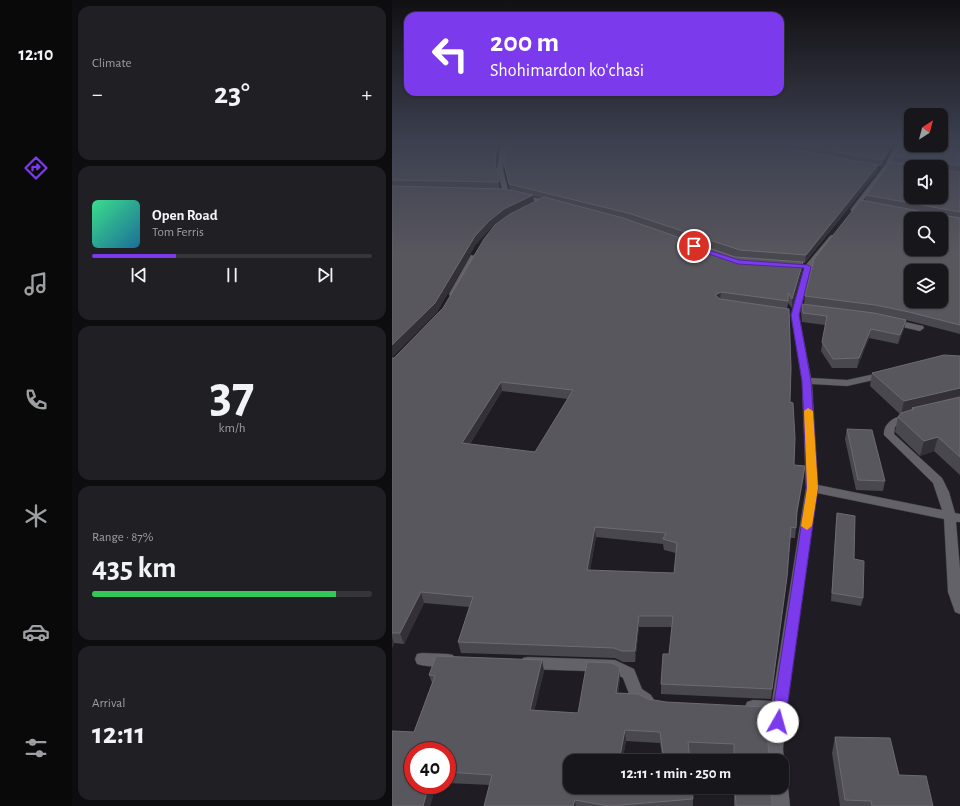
<!DOCTYPE html>
<meta charset="utf-8">
<style>
:root{--surface:#17161a;--page:#201f23;--text:#f1f3f6;--muted:#9e9fa2;--line:#363539;--accent:#7c3aed}
body{margin:0;font-family:"Alegreya Sans",sans-serif;background:var(--page);color:var(--text);height:100vh;display:flex;flex-direction:column;font-size:15px;white-space:nowrap}
*{box-sizing:border-box;margin:0}
p{font-size:13px;color:var(--muted)}
.icon{flex:none;width:22px;height:22px;fill:none;stroke:currentColor;stroke-width:2;stroke-linecap:round;stroke-linejoin:round}
.map{position:relative;flex:1;overflow:hidden}
.sheet{display:flex;flex-direction:column;gap:6px;padding:6px;background:#0d0c0e;width:320px}
.sheet>*{flex:none}
.guide{position:absolute;left:12px;top:12px;width:380px;height:84px;border-radius:12px;box-shadow:0 1px 3px #0004,0 0 0 1px var(--line);background:#7c3aed;color:#fff;overflow:hidden}
.needle{width:26px;rotate:36deg}
.controls{position:absolute;left:512px;top:108px;display:grid;gap:8px}
.controls a{display:grid;place-items:center;width:44px;height:44px;border-radius:8px;background:var(--surface);box-shadow:0 1px 3px #0004,0 0 0 1px var(--line);font-size:20px}
.speed{position:absolute;left:12px;top:742px;display:flex;gap:8px;font-size:20px;font-weight:700;text-align:center}
.speed>*{display:grid;place-content:center;width:52px;height:52px;border-radius:50%;background:var(--surface);box-shadow:0 1px 3px #0004,0 0 0 1px var(--line);line-height:1}
.speed .limit{border:6px solid #d22;background:#fff;color:#111}
.pin{position:absolute;display:grid;place-items:center;width:34px;height:34px;color:#fff;margin:-17px;border:2px solid #fff;border-radius:50%;box-shadow:0 1px 4px #0007}
.me{position:absolute;width:44px;margin:-22px;rotate:7deg;stroke-linejoin:round;filter:drop-shadow(0 0 3px #0008)}
.turn{display:flex;align-items:center;gap:14px;height:84px;padding:0 20px;font-size:18px}
.turn .icon{width:52px;height:52px;stroke-width:2.5}
.turn b{display:block;font-size:28px;line-height:34px}
.big{font-size:30px;font-weight:700;line-height:1.1}
.sheet .widget{flex:1;display:flex;flex-direction:column;justify-content:center;gap:6px;min-width:0;padding:0 14px;border-radius:12px;background:var(--page)}
.sheet .dial{align-items:center;gap:0}
.dial b{font-size:52px;line-height:1}
.song{display:flex;align-items:center;gap:12px}
.cover{width:48px;height:48px;border-radius:6px;background:linear-gradient(135deg,hsl(150 70% 55%),hsl(200 70% 35%))}
.played{height:4px;border-radius:2px;background:linear-gradient(90deg,var(--accent) 30%,var(--line) 30%)}
.keys{display:flex;justify-content:space-around;direction:ltr}
.heat{display:flex;justify-content:space-between;align-items:center;font-size:22px;direction:ltr}
.charge{height:6px;border-radius:3px;background:linear-gradient(90deg,#34c759 87%,var(--line) 0)}
.trip{position:absolute;left:171px;top:754px;width:226px;height:40px;border-radius:12px;background:var(--surface);box-shadow:0 1px 3px #0004,0 0 0 1px var(--line);font-weight:700;line-height:40px;text-align:center}
main{display:flex;flex:1;min-height:0}
.dock{display:flex;flex-direction:column;width:72px;justify-content:space-around;align-items:center;background:#09090a;color:var(--muted)}
.dock .icon{width:28px;height:28px}
.dock .current{color:var(--accent)}
.dock b{font-size:18px;color:var(--text)}
.map>svg:first-child{display:block}
</style>
<main>
<nav class="dock">
<b>12:10</b>
<svg class="icon current" aria-label="directions" viewBox="0 0 24 24"><path d="M12 3l9 9-9 9-9-9zM9 14v-3h6M13 9l2 2-2 2"/></svg>
<svg class="icon" aria-label="music" viewBox="0 0 24 24"><path d="M9 18V5l10-2v13"/><circle cx="6" cy="18" r="3"/><circle cx="16" cy="16" r="3"/></svg>
<svg class="icon" aria-label="phone" viewBox="0 0 24 24"><path d="M5 4h4l2 5-3 2q2 4 5 5l2-3 5 2v4C11 20 4 13 5 4z"/></svg>
<svg class="icon" aria-label="climate" viewBox="0 0 24 24"><path d="M12 3v18M4 7l16 10M4 17L20 7"/></svg>
<svg class="icon" aria-label="car" viewBox="0 0 24 24"><path d="M5 17H2v-5l4-1 3-4h7l3 4 3 1v5h-3M9 17h6M6 11h13"/><circle cx="7" cy="17" r="2"/><circle cx="17" cy="17" r="2"/></svg>
<svg class="icon" aria-label="filters" viewBox="0 0 24 24"><path d="M4 7h16M4 17h16"/><circle cx="9" cy="7" r="2"/><circle cx="15" cy="17" r="2"/></svg>
</nav>
<section class="sheet">
<div class="widget"><p>Climate</p>
<div class="heat"><a>−</a><b class="big">23°</b><a>+</a></div>
</div>
<div class="widget">
<div class="song"><i class="cover"></i><div><b>Open Road</b><p>Tom Ferris</p></div></div>
<div class="played"></div>
<div class="keys"><svg class="icon" aria-label="previous" viewBox="0 0 24 24"><path d="M18 5L8 12l10 7zM5 5v14"/></svg><svg class="icon" aria-label="pause" viewBox="0 0 24 24"><path d="M8 5v14M16 5v14"/></svg><svg class="icon" aria-label="next" viewBox="0 0 24 24"><path d="M6 5l10 7-10 7zM19 5v14"/></svg></div>
</div>
<div class="widget dial"><b>37</b><p>km/h</p></div>
<div class="widget"><p>Range · 87%</p><b class="big">435 km</b><div class="charge"></div></div>
<div class="widget"><p>Arrival</p><b class="big">12:11</b></div>
</section>
<div class="map">
<svg width="568" height="806" viewBox="0 0 568 806">
<rect width="100%" height="100%" fill="#1f1d23"/>
<g fill="none" stroke-linecap="round" stroke-linejoin="round">
<g stroke="#3a393e" stroke-width="1">
<path id="minor" d="M109,142h5l-3,28 6,23 -3,2 -3,-2 -6,-23z
M505,142h5l-11,23 -36,46h-4v-2l34,-44z
M128,194l33,8 1,1 -3,2 -33,-8v-2z
M440,235l3,2 -23,30 -13,48 12,63 36,2 37,-8 5,3 -2,2 -40,9 -35,-2 6,101 124,25 -9,-27 -49,-48c-1,-14 16,-22 29,-19l1,2 -1,2 -12,3 -6,4 -1,7 48,44 7,14 6,21 5,1v8h-4l4,47v45l-5,-2 -7,-20 -4,-73 -127,-26 -30,216 -4,40 1,12 -2,5v-5h-14l-1,-12 3,-33 -17,-2 -6,-2 -2,-5 2,-5 6,-2 19,1 34,-213 -4,-107 -11,-66 13,-48 26,-31z
M79,255l7,2 -22,39h-6l-1,-2z
M500,319l31,7 1,2 -4,3 -31,-7v-4z
M30,653l26,1 5,1 2,5 -2,5c-10,3 -26,2 -36,-1l-2,-5 2,-5z
M136,657l87,3 19,9 8,20 9,6 3,5 -3,5 -5,2 -15,-8 -8,-21 -10,-6 -85,-3 -5,-1 -2,-5 2,-5z
M390,780l3,1 3,6 2,19h-18l-2,-19h12z"/>
</g>
<use href="#minor" fill="#646269" fill-rule="evenodd"/>
</g>
<path fill="#4a484f" fill-rule="evenodd" d="M0,142h107l-3,26 4,21 10,1 -5,-20 -1,-7 2,-21h389l-13,24h-4l-1,6 -72,91h-2l-1,7 -10,38 -4,-5 -1,6 3,93 4,63 10,11 -7,39 -1,13 -1,10h-5l-3,39 -16,122 -110,-5v-10l8,-30 3,-27h-33l-4,35h-12l-8,-4 -154,-5 -3,-11 11,-35 -45,-4 -20,41 -10,-1 -2,5v-290h2l49,-50 64,-92 -17,13 -14,15 -39,68 -45,45zM141,196l9,3 -8,3zM110,391l66,8 -33,53 -65,-8zM204,537l67,7 1,6 12,3 -2,20 -84,-3z
M568,142v192l-54,-14 -2,9 -6,15 -29,-6 -12,30h-25l-11,-17 4,-26 -23,-3 -1,-9 1,-9h2l1,-8 60,-95 1,-6 27,-33 1,-6zM519,219l30,30 -32,2h-1l3,-3z
M568,356v119l-26,-24 -14,5 -25,-24 3,-15 2,-3 -30,-28 2,-13z
M455,429l38,52 -2,10 -27,-1 -11,-51z
M445,513l17,46 9,39 -2,8 -30,-5 5,-80z
M150,660l2,11 -10,40 44,2 42,-35 -2,15 20,1 131,67h-36v-7l-44,-1 1,8h-27l-3,-18 -34,-2 -4,20h-52v26l123,12v7h-209l6,-21 -43,-2v-32h-34l23,34 -6,21h-38l22,-74 18,-49 -3,-8z
M443,737l64,38 34,31h-93l-8,-53z
M342,787h37l1,19h-38z"/>
<path fill="#333137" d="M105,142h2l-3,28 -1,-7z
M501,142h2l-13,24 1,-6z
M486,165l-1,7 -72,91 1,-8z
M141,195l1,8 -29,14 -15,12 -14,15 -39,68 -45,45v-12l83,-109 14,-15 15,-12z
M519,242v6l-6,7 1,-8z
M411,262l-1,8 -10,38v-9z
M329,292l-1,9 -5,-6z
M514,320l-2,9 -6,15 2,-9z
M479,329l-2,9 -12,30 2,-10z
M109,382l1,9 -38,62 -2,-10z
M568,388v11l-48,9 -1,5 -10,2 3,-14z
M546,437l-4,14 -14,5 4,-15z
M413,466l-1,10 -9,46 2,-11z
M203,527l1,10 -8,44 -1,-11z
M29,592l3,11 -20,41 -4,-11z
M247,616v11l-4,35v-11z
M0,637l2,6 -2,5z
M150,660l2,11 -12,50 -2,-11z
M228,667v11l-3,25 -1,-10z
M233,730l1,11 -4,20h-3z
M37,785h7l-6,21h-7z
M183,800l1,6h-3z"/>
<path fill="#59575e" stroke="#6d6b71" fill-rule="evenodd" d="M0,142h105l-2,21 4,19 -107,-2z
M114,142h244l128,23 -72,90 -66,-5 -112,-37 -119,-29 -5,-21z
M387,142h114l-10,18z
M509,142h10v3h30v-3h19v24l-17,-3 -2,1 1,6 18,2v40l-94,-17 25,-33 22,3 -1,-6 -18,-3zM519,167h30v30h-30z
M0,186l113,3 28,6 -29,14 -15,12 -14,15 -40,67 -43,42z
M152,197l79,21 112,39 68,5 -11,37 -4,-6v8l-67,-9 -6,3 5,4 69,10 2,59 -1,34 3,1 2,35 -1,27 11,1 -8,45 -1,17 -5,-1 -4,50 -15,112 -111,-5 2,-30h6l4,-38h-34l-4,35h-13l-8,-3 -156,-6 15,-45 -52,-5 -21,41h-8v-275h2l49,-50 41,-69 11,-14 15,-11zM109,382l72,8 -38,62 -73,-9zM203,527l71,6 -3,6 14,4 -3,30 -87,-3z
M469,200l68,13h12l1,2 18,3v107l-51,-13 -34,-7 -70,-9 9,-37zM519,219h30v30h-25l-1,2h-6l-3,-4 5,-5zM519,271h30v30h-30z
M410,304l72,9 32,7 -6,15 -29,-6 -12,29 -26,1 -11,-17 5,-26 -24,-3z
M552,355l16,1v32l-56,13 -32,-28z
M568,397v60l-22,-20 -14,4 -26,-24 3,-4 13,-4 -2,-1z
M455,429l25,1 13,51 -27,-1z
M445,513l18,3 -1,43 10,2 -1,37 -31,-5z
M44,656l106,4 -12,50 48,3 9,-51 25,1 8,4 -4,26 22,1 10,5 18,3 100,5 3,54h-35v-17l-46,-2 2,19h-26l-4,-29 -35,-2 -6,31h-49v26h122l1,12 -84,7 -34,-6 -2,6h-89l8,-31 -45,-3v-21h-34v34h16l-6,21h-31v-75l22,1 21,-56 -6,-1z
M443,737l55,1 9,37 27,1 7,30h-61l-1,-5 -26,-1z
M343,787h36l1,19h-36z"/>
<linearGradient id="sky" x2="0" y2="1"><stop stop-color="#111013"/><stop offset="0.56" stop-color="#3c4050"/><stop offset="1" stop-color="#3c4050" stop-opacity="0"/></linearGradient>
<rect width="568" height="255" fill="url(#sky)"/>
<path fill="#7c3aed" stroke="#51269a" d="M300,245l47,15 69,5 3,2 -12,48 12,66 7,107 -33,234 -2,5 -5,2 -5,-2 -2,-5 36,-234 -5,-107 -11,-66 13,-47 -66,-4 -46,-16z"/>
<path fill="#f59e0b" d="M416,408l5,3 5,77 -6,38 -5,4 -6,-4 6,-38 -3,-77z"/>
</svg>
<div class="controls">
<a><svg class="needle" viewBox="-14 -14 28 28"><path d="M0-13l5 13h-10z" fill="#e53935"/><path d="M0 13l5-13h-10z" fill="#9e9fa2"/></svg></a>
<a><svg class="icon" aria-label="sound" viewBox="0 0 24 24"><path d="M4 9h4l5-4v14l-5-4H4zM17 9q2 3 0 6"/></svg></a>
<a><svg class="icon" aria-label="search" viewBox="0 0 24 24"><circle cx="10" cy="10" r="6"/><path d="M15 15l6 6"/></svg></a>
<a><svg class="icon" aria-label="layers" viewBox="0 0 24 24"><path d="M12 4l9 5-9 5-9-5zM3 14l9 5 9-5"/></svg></a>
</div>
<div class="speed"><div class="limit">40</div></div>
<div class="pin" style="left:302px;top:246px;background:#d93025"><svg class="icon" aria-label="arrive" viewBox="0 0 24 24"><path d="M6 21V4h12l-3 4 3 4H6"/></svg></div>
<svg class="me" style="left:386px;top:722px" viewBox="-20 -20 40 40"><circle r="19" fill="#fff"/><path d="M0-13L10 11 0 6-10 11z" fill="#7c3aed"/></svg>
<div class="trip">12:11 · 1 min · 250 m</div>
<div class="guide">
<div class="turn"><svg class="icon" aria-label="left" viewBox="0 0 24 24"><path d="M17 20v-9H6M10 6l-5 5 5 5"/></svg><div><b>200 m</b>Shohimardon koʻchasi</div></div>
</div>
</div>
</main>
